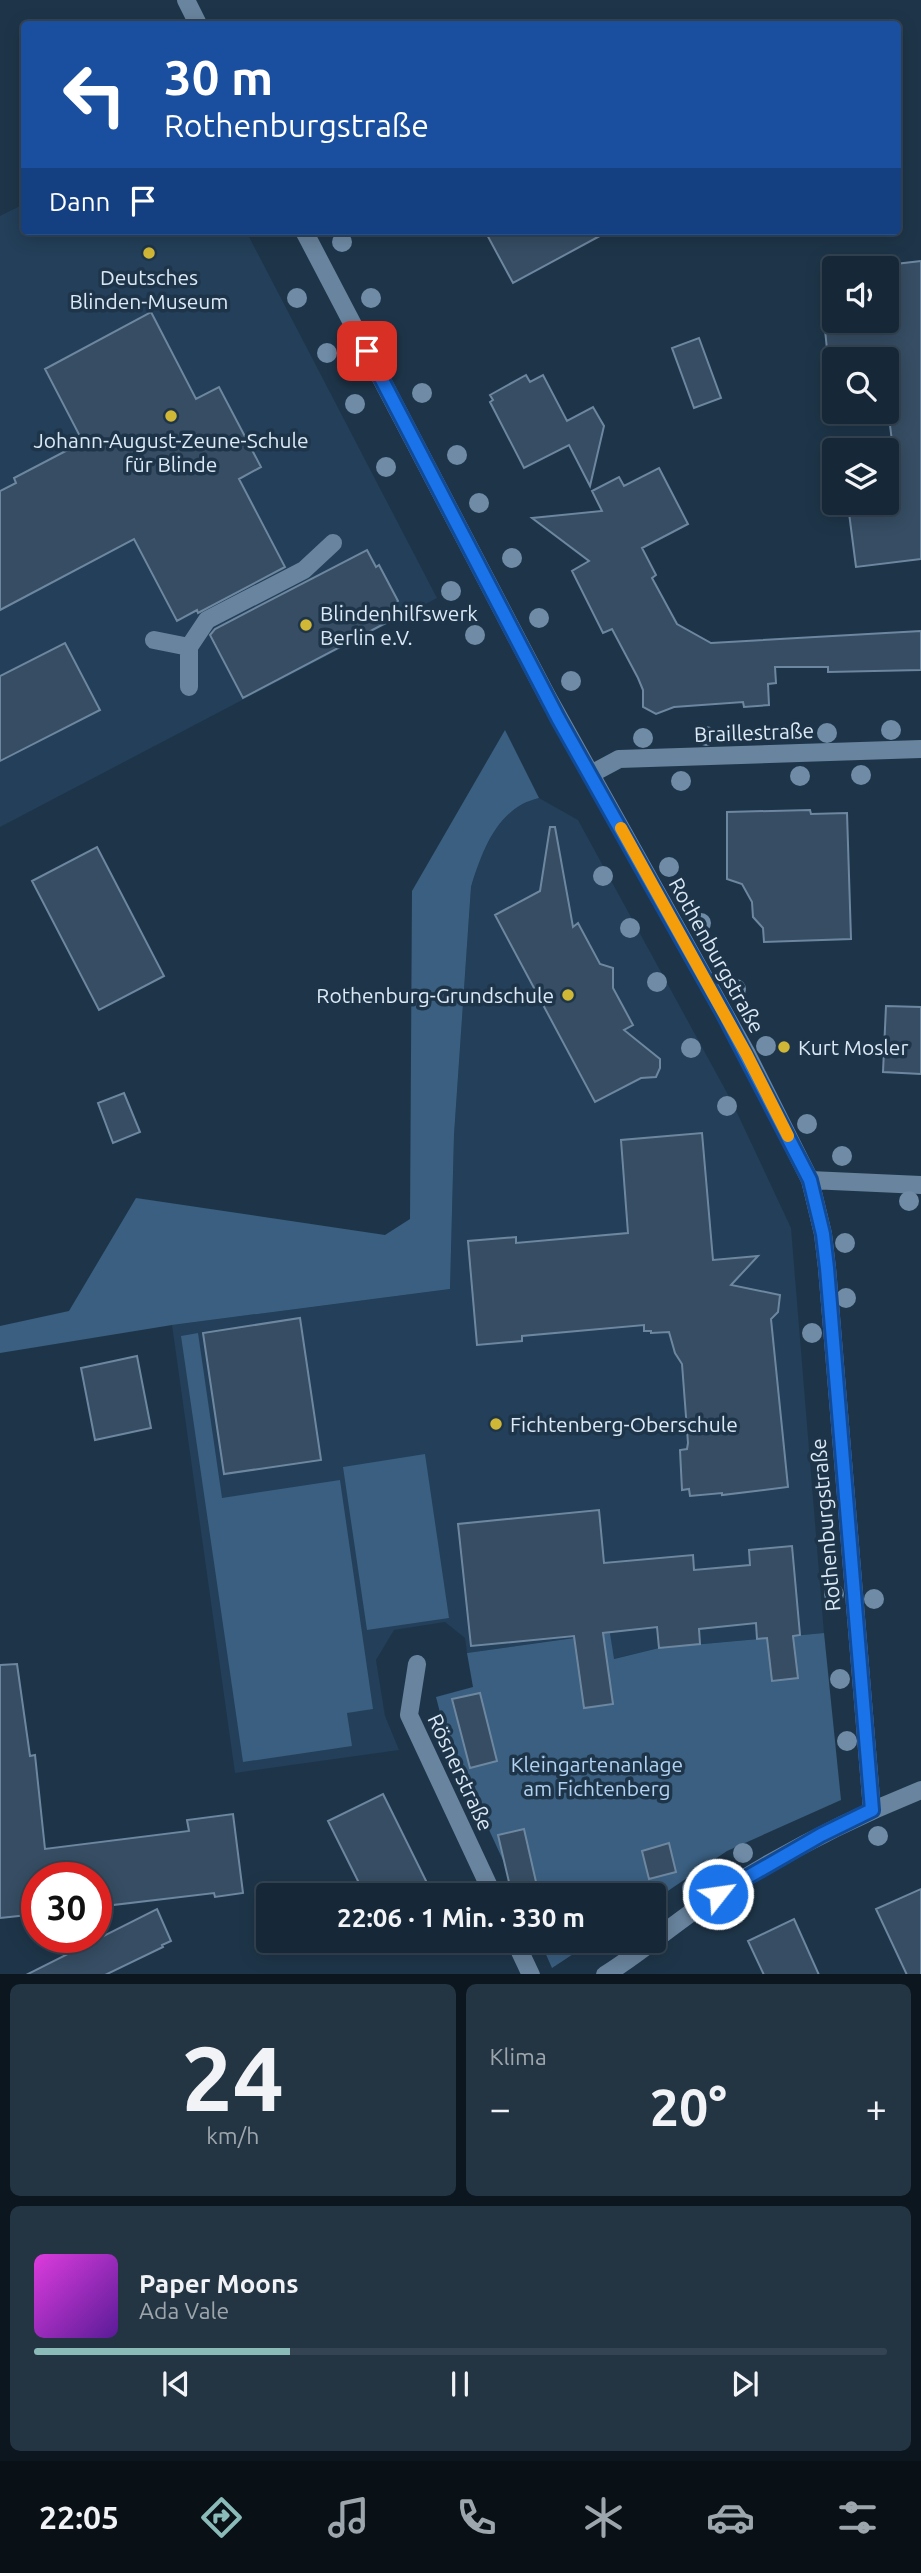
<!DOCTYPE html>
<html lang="de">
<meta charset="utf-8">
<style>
:root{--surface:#162837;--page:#233442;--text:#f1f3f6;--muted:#9ea6ad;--line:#354452;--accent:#8bbbb9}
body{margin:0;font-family:Ubuntu,sans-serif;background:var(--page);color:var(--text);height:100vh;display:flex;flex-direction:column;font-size:26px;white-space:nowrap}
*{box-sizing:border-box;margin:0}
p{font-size:23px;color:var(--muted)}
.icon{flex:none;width:38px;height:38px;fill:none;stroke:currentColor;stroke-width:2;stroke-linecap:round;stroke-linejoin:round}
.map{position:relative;height:1974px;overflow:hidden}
.side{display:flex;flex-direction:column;gap:10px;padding:10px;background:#0c161e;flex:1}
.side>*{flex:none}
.top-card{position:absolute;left:21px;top:21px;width:880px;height:214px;border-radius:7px;box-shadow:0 4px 18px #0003,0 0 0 2px var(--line);background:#1a4fa0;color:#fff;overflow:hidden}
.fabs{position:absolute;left:822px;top:256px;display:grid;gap:14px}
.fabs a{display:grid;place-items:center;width:77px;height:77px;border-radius:7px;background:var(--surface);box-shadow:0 4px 18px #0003,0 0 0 2px var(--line);font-size:35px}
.speed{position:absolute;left:21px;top:1862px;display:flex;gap:14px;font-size:35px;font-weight:700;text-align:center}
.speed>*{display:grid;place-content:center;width:91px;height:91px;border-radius:50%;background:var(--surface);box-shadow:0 4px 18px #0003,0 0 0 2px var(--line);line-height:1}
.speed .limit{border:10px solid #d22;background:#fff;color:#111}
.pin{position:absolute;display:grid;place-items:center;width:60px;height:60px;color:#fff;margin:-30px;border-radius:14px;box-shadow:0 4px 10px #0006}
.me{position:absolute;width:77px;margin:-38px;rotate:60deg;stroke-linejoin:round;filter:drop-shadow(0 0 5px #0008)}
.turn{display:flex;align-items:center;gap:24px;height:147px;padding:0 28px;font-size:32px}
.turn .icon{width:91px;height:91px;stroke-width:2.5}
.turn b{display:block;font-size:49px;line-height:60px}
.then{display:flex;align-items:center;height:66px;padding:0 28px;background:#0003;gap:14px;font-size:26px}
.big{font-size:52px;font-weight:600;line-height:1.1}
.side .card{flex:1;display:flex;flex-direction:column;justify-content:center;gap:10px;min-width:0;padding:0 24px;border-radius:10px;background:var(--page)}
.side .dial{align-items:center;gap:0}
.dial b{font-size:91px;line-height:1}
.song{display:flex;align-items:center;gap:21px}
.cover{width:84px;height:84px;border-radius:10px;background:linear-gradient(135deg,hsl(300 70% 55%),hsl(270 70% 35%))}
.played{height:7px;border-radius:4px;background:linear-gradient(90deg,var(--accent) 30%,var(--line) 30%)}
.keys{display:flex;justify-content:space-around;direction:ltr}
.heat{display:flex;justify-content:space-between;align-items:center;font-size:38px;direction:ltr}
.side .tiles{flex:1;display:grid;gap:10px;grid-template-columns:1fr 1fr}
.card:last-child{grid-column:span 2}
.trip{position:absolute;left:256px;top:1883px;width:410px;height:70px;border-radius:7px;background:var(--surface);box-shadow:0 4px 18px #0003,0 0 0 2px var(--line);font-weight:600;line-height:70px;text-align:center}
.dock{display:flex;height:112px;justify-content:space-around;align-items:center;background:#091016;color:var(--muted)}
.dock .icon{width:49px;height:49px}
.dock .selected{color:var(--accent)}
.dock b{font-size:32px;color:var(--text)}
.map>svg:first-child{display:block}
</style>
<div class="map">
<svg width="921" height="1975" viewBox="0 0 921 1975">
<rect width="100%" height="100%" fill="#1e3549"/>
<path fill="#233f59" d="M24,204v27h222l191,367 -437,229v-611z
M539,798l39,22 154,282 59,126 33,405 -165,15 -46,11 -3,-26 -143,20 -2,-15 -20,-16 -51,8 -18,30 9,56 14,34 -164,23 -63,-448 278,-36 4,-154 17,-248 9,-29 14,-27 16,-21 16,-9z"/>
<path fill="#3a5f81" d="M505,730l34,68c-41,9 -57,53 -68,89l-17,248 -4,154 -278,36 -172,28v-27l69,-15 67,-113 249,37 25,-16 2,-328z
M198,1333l24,165 118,-18 33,229 -26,4 5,33 -109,16 -62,-426z
M425,1454l24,164 -82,12 -24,-163z
M610,1633l4,26 45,-11 165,-15 17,167 -114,51 -74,50v-6h-134l-73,-159 -10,-39 37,-10 -6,-34z
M540,1941h53l-41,27z"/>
<path fill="#364d63" stroke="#6e87a0" stroke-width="2" d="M485,231h124l-96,52z
M921,261v298l-65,8 -7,-54 51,-7 -13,-105v-42h-59l-4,-39h63v-55z
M151,312l45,87 23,-12 42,80 -22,12 46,88 -87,46 -1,-3 -20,11 -43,-82 -134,71v-119l16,-8 -2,-5 69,-36 -38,-73z
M699,338l22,60 -27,10 -22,-60z
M526,375l4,7 13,-7 24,46 26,-14 11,19 -14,60 -21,-41 -45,23 -34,-66 3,-2 -3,-5z
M659,468l29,56 -46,24 14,27 -4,3 25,46 34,19 210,-12v39l-93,2v-5h-53l1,16 -8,1 1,21 -25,2 -1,-5 -69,5 -18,7 -13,-7v-17l-5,-12 -26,-49 -9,4 -31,-62 17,-10 -57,-43 70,-7 -10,-20 27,-14 5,9z
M367,550l9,17 3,-2 19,36 -3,2 6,12 -158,83 -33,-63 5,-6z
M65,643l35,67 -100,51v-85z
M810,810l1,4 36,-1 4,126 -87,3 -1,-14 -10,-11 -1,-15 -10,-18 -15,-5v-67z
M550,827h5l18,100 5,-4 22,41 13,4v20l20,37 -9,5 36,29v9l-4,9 -15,1 -46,24 -100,-187 45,-24z
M97,847l67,129 -65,34 -67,-129z
M886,1006l35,1v67l-38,-2z
M124,1093l16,39 -27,11 -15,-40z
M702,1133l11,127 45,-4 -27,29 49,10 -2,17 -7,7 17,168 -66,8v-2l-32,3 -1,-7 -7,1 -2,-40 7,-1 1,-6 -6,-79 -7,-11 -6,-21 -18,1v-2h-7v-6l-122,11v5l-45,4 -9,-104 48,-4v6l112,-10 -7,-93z
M300,1318l21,142 -97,14 -21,-141z
M137,1356l14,72 -56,12 -14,-72z
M599,1510l5,53 89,-8 1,15 56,-5 -1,-15 43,-4 8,89 -7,1 5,42 -26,3 -5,-43 -10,1 -1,-16 -57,6 1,15 -41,4 -2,-21 -54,6 10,71 -29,4 -10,-72 -103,10 -13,-122z
M17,1664l13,92 5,-1 10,94 144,-18 -2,-11 46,-6 10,79 -28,4 -1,-4 -118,14v-29h-59v36l-37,4v-253z
M480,1693l17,68 -27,7 -18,-69z
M383,1794l50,101h-68l-37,-74z
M524,1829l15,66h-27l-14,-60z
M669,1843l7,29 -27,7 -7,-28z
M921,1889v86h-14l-31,-66z
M157,1909l14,32 -9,4 1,2 -58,28h-79z
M794,1919l25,56h-55l-16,-34z"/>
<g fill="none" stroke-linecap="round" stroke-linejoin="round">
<path stroke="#69849e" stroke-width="18" d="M186,0l12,24
M304,231l243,465 200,358 63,126 13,54 4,34 45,542
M154,640l35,7
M189,687v-40l18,-27 97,-50 29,-27
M591,774l28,-15 302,-10
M810,1180l111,5
M417,1664l-8,51 84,180
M515,1941l16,34
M605,1975c40,-25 75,-57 115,-82 63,-40 131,-75 201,-103"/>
</g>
<g fill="#6f8ba6">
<circle cx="342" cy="242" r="10"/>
<circle cx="297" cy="298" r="10"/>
<circle cx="371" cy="298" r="10"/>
<circle cx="327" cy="353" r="10"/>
<circle cx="422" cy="393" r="10"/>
<circle cx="355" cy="404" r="10"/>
<circle cx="457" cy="455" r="10"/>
<circle cx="386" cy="467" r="10"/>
<circle cx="479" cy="503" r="10"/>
<circle cx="512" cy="558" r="10"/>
<circle cx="451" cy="591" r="10"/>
<circle cx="539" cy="618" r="10"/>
<circle cx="475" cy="635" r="10"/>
<circle cx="571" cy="681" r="10"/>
<circle cx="891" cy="730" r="10"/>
<circle cx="827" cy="733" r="10"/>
<circle cx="706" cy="736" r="10"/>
<circle cx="643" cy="738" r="10"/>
<circle cx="861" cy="775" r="10"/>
<circle cx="800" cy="776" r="10"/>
<circle cx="681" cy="781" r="10"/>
<circle cx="669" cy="867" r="10"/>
<circle cx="603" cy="876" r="10"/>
<circle cx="701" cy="923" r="10"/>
<circle cx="630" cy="928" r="10"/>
<circle cx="657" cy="982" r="10"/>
<circle cx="736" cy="989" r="10"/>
<circle cx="766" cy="1046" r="10"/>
<circle cx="691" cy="1048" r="10"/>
<circle cx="727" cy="1106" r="10"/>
<circle cx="807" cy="1124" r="10"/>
<circle cx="842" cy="1156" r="10"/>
<circle cx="909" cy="1201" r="10"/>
<circle cx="845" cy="1243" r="10"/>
<circle cx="846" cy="1298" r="10"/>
<circle cx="812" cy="1333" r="10"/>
<circle cx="834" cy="1594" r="10"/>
<circle cx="874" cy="1599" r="10"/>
<circle cx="840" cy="1679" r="10"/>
<circle cx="847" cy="1741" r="10"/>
<circle cx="878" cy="1836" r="10"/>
<circle cx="743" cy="1853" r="10"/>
<circle cx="692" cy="1888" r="10"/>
</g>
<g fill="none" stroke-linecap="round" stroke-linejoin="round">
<g stroke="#114b97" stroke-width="18">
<path id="route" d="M367,351l191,367 166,296 86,166 13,54 4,34 45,542 -51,25 -103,59"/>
</g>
<use href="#route" stroke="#1a73e8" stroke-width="12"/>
<path stroke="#f59e0b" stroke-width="12" d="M621,828l126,227 41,81"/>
</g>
<g fill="#d0b736" stroke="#1e3549" stroke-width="2.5">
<circle cx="149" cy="253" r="7"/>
<circle cx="171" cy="416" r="7"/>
<circle cx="306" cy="625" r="7"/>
<circle cx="568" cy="995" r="7"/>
<circle cx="784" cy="1047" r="7"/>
<circle cx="496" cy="1424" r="7"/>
</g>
<g text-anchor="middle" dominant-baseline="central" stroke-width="7" stroke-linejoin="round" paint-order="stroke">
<g font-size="21" fill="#dbe9f6" stroke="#1e3549" text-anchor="start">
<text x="149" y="277" text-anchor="middle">Deutsches<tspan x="149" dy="24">Blinden-Museum</tspan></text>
<text x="171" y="440" text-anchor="middle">Johann-August-Zeune-Schule<tspan x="171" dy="24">für Blinde</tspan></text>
<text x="320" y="613">Blindenhilfswerk<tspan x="320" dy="24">Berlin e.V.</tspan></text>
<text x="554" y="995" text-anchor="end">Rothenburg-Grundschule</text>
<text x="798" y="1047">Kurt Mosler</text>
<text x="510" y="1424">Fichtenberg-Oberschule</text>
</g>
<g font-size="21" fill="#dbe9f6" stroke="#1e3549">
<text transform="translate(754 732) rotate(-2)">Braillestraße</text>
<text transform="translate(717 955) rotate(61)">Rothenburgstraße</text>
<text transform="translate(825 1525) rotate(-95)">Rothenburgstraße</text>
<text transform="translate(461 1772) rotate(65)">Rösnerstraße</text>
</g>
<g font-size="21" fill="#b1d2f2" stroke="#1e3549">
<text x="597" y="1764">Kleingartenanlage<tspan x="597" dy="24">am Fichtenberg</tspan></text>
</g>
</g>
</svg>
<div class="fabs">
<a><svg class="icon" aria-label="sound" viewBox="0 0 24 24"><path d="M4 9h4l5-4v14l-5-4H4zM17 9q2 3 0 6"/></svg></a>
<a><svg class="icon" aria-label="search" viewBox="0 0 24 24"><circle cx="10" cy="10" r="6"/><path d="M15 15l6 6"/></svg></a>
<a><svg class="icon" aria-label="layers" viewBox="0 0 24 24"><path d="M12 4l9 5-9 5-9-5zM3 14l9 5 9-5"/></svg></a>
</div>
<div class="speed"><div class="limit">30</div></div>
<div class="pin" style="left:367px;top:351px;background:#d93025"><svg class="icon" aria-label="arrive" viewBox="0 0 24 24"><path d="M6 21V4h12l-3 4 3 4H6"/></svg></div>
<svg class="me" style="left:718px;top:1894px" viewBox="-20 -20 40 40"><circle r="17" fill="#1a73e8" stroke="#fff" stroke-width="3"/><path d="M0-11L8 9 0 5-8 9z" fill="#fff"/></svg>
<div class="trip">22:06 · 1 Min. · 330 m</div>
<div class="top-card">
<div class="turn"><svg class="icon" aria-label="left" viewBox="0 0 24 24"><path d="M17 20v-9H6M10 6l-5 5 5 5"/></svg><div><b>30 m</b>Rothenburgstraße</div></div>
<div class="then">Dann<svg class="icon" aria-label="arrive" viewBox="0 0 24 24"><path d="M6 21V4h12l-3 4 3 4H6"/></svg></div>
</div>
</div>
<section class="side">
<div class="tiles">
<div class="card dial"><b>24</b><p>km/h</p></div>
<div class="card"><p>Klima</p>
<div class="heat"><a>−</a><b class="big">20°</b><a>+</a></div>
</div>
<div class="card">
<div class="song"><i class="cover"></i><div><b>Paper Moons</b><p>Ada Vale</p></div></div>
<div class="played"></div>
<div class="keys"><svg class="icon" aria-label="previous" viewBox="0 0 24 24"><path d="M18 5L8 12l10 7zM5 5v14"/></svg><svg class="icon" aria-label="pause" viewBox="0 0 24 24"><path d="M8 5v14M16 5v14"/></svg><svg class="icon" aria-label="next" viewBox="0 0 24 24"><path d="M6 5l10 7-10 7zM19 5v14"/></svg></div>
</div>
</div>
</section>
<nav class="dock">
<b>22:05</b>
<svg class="icon selected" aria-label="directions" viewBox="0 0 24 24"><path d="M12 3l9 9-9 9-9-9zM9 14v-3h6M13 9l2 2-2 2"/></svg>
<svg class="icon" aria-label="music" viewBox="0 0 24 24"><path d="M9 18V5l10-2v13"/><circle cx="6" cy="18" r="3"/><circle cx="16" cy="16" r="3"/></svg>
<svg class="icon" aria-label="phone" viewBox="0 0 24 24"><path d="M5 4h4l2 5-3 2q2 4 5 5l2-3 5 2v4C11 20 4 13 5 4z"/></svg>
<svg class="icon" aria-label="climate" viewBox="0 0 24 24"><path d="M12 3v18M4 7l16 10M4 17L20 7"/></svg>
<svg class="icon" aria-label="car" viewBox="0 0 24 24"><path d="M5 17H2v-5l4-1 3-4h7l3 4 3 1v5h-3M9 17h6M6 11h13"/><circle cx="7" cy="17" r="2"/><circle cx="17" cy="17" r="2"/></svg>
<svg class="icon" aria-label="filters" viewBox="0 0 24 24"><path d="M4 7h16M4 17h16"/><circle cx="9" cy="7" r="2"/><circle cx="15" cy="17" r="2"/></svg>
</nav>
